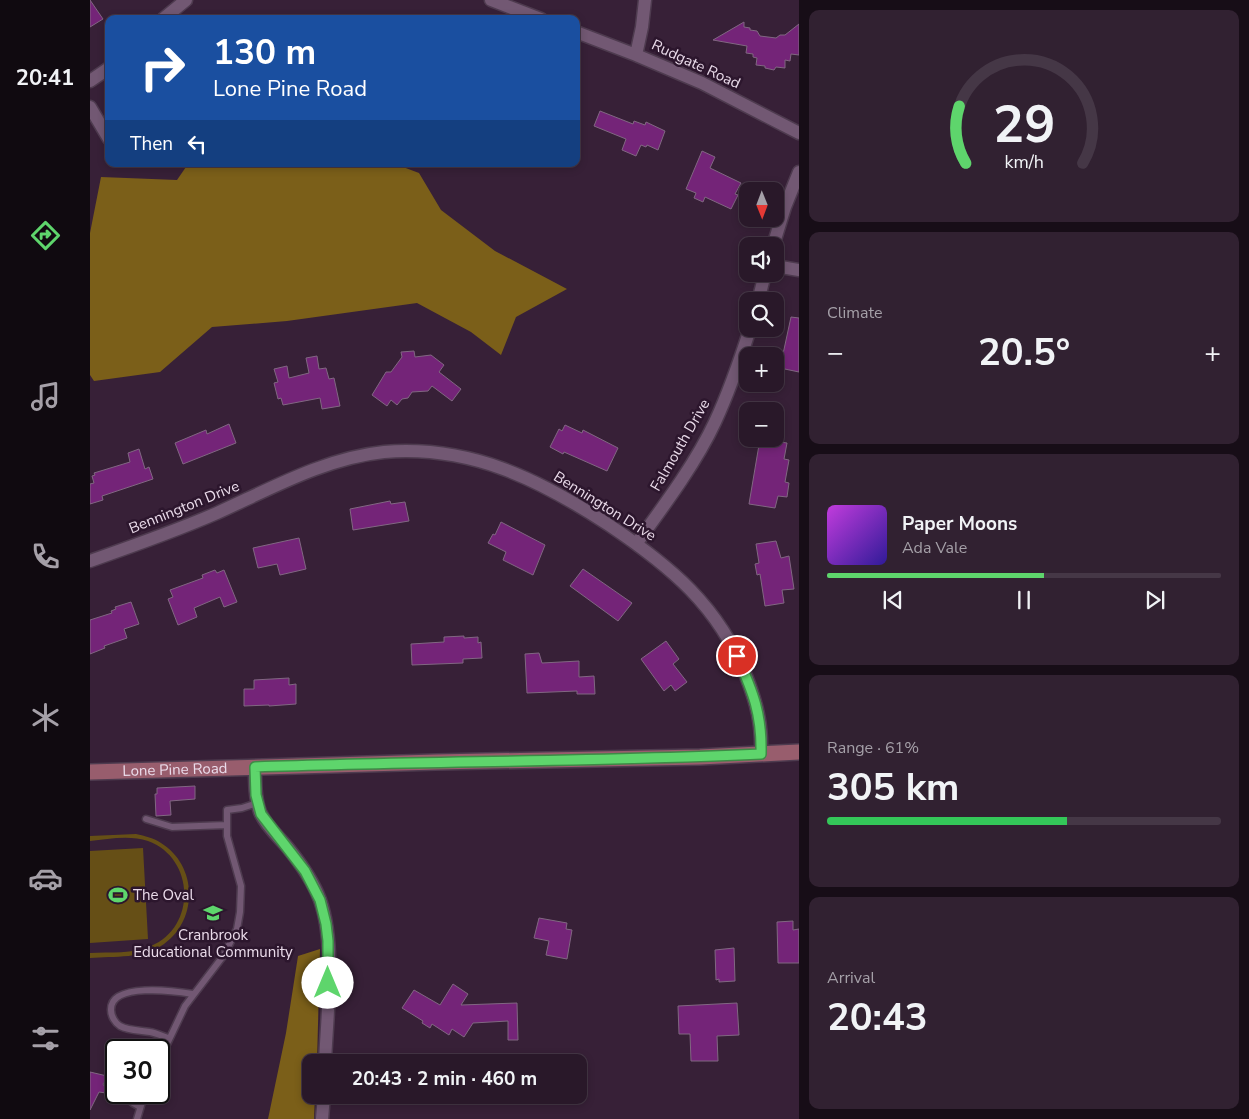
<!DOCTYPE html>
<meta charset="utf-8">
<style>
:root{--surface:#291829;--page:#312131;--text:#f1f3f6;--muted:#a5a0a8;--line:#453746;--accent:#5ed56c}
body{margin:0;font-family:"Nunito Sans",sans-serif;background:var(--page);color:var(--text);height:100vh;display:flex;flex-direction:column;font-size:19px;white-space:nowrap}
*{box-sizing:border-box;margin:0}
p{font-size:16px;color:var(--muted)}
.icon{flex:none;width:28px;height:28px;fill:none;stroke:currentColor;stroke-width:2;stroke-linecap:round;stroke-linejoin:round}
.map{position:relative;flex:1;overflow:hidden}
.side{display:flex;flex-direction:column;gap:10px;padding:10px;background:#170d17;width:450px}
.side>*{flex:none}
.top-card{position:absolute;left:15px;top:15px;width:475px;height:152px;border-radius:10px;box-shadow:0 2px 8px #0003,0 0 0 1px var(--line);background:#1a4fa0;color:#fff;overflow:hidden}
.needle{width:32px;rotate:179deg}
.controls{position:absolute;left:649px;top:182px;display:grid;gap:10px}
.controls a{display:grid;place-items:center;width:45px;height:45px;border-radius:10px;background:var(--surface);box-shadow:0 2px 8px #0003,0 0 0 1px var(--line);font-size:25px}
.speed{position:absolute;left:15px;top:1039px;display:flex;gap:10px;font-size:25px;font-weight:700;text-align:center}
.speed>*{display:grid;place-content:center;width:65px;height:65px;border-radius:50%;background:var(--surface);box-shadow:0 2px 8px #0003,0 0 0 1px var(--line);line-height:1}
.speed .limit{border:2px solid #111;border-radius:8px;background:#fff;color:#111}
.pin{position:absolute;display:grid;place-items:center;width:42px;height:42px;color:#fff;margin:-21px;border:2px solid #fff;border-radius:50%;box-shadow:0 1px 5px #0007}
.me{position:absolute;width:55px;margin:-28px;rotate:0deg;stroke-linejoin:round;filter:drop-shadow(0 0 4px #0008)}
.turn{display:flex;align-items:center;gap:18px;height:105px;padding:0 25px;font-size:22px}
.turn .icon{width:65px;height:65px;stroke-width:2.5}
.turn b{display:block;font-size:35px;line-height:42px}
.then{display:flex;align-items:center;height:48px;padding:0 25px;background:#0003;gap:10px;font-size:19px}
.big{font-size:38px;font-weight:700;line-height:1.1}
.side .widget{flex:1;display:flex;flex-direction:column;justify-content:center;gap:8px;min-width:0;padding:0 18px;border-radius:10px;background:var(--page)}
.side .dial{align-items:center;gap:0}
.dial svg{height:130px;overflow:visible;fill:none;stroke:var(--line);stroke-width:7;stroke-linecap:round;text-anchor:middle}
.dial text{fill:var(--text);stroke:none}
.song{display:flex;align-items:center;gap:15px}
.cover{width:60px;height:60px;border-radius:8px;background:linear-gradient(135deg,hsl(290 70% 55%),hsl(250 70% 35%))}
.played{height:5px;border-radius:2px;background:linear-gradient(90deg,var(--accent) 55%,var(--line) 55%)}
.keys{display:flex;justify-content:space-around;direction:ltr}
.heat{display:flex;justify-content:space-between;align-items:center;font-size:28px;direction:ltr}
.charge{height:8px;border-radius:4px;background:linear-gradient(90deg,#34c759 61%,var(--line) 0)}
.trip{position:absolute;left:212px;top:1054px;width:285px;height:50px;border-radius:10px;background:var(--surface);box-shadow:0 2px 8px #0003,0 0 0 1px var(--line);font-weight:700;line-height:50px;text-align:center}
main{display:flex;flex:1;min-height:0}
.dock{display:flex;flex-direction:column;width:90px;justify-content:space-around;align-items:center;background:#100a10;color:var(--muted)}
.dock .icon{width:35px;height:35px}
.dock .active{color:var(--accent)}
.dock b{font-size:22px;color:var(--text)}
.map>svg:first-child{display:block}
</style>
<main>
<nav class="dock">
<b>20:41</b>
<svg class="icon active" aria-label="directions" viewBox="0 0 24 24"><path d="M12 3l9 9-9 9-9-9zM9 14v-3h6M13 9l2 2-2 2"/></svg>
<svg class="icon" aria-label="music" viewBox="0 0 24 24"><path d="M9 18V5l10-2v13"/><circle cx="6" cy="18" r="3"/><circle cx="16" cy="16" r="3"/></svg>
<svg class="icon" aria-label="phone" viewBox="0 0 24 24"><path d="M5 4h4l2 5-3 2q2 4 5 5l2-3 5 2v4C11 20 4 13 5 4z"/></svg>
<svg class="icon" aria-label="climate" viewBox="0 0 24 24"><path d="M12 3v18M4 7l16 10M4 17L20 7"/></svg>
<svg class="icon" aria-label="car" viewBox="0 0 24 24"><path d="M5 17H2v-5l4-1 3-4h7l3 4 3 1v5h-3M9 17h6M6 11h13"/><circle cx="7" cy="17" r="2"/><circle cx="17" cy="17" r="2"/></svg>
<svg class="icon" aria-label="filters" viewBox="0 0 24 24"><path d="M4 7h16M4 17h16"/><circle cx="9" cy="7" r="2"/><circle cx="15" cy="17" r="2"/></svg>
</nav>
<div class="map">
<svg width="709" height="1119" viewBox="0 0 709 1119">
<rect width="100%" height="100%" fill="#372037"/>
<path fill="#664f16" d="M46,834c9,2 18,4 25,9 36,22 38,76 3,101 -20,15 -50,12 -74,14v-5c20,-1 43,1 61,-7 46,-19 44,-88 -3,-105 -18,-6 -40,-2 -58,0v-5z
M53,848l5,91 -58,4v-92z"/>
<path fill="#7b5f19" d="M98,164h207l24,9 22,37 54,41 72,38 -51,28 -15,38 -30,-23 -54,-29 -130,18 -75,6 -52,45 -66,9 -4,-6v-142l11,-56 76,3z
M230,949l-3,113h-6v33h4l-1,24h-46l18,-86 12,-77z"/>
<path fill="#742478" stroke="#816782" d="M0,0l13,19 -13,8z
M654,22v5l6,1v2l7,1 3,5 16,2 4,-3h5l14,-11v31l-8,-1 -1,7 -5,-1v8l-9,-1 -2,3 -9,-2v-2l-9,-1 1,-7 -4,-1v-3l-7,-1 1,-7 -34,-6z
M510,111l33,13 1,-3 11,4 1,-3 19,9 -7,19 -11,-5 -1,2 -5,-2 -5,11 -14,-6 4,-11 -32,-13z
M612,151l13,6 -5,11 31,15 -6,11 3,1 -7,14 -26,-12 -2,5 -9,-4 2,-5 -10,-4z
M701,317l8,1v54l-19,-4z
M324,351l1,6 16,-2 13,10 -5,7 22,17 -9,12 -20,-15 -4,5 -16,1 -4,6 -6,1 -5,6 -6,-5 -4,6 -15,-11 14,-23h5l11,-15 -1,-5z
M227,356l2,13 7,-1 3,11 5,-1 6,28 -18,3 -2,-11 -37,7 -2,-7 -3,1 -4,-16 4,-1 -4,-13 13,-3 2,12 20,-5 -3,-15z
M139,424l7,19 -53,21 -8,-21 31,-13 1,4z
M475,425l17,8 1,-3 35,18 -11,23 -43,-19 -1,2 -13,-7 9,-18 3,2z
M670,439l27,4 -3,16 5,1 -4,22 4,1 -2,14 -9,-1 -3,12 -26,-4z
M49,449l6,20 4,-2 4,12 -51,17 1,4 -13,4v-20l4,-1 -2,-7 3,-1 -1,-2 36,-11 -2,-9z
M300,501l1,3 14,-2 4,19 -56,9 -3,-21z
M411,522l44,23 -12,30 -30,-15 3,-8 -18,-9 5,-9 2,1z
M209,538l7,31 -26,6 -3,-11 -19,4 -5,-20z
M686,541l5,17 8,-2 5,33 -12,1 2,13 -19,3 -5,-32 -3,1 -2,-11 4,-1 -3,-19z
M493,569l49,34 -14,18 -48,-35z
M125,570l2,3 7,-3 13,32 -13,5 -4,-10 -26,11 3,9 -19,8 -10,-26 5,-2 -3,-7 33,-12 -1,-3z
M41,602l8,22 -15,5 3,9 -23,8 1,2 -15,6v-34l22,-7 -1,-2 5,-2 -1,-2z
M374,636v2l14,-1v6l3,-1 1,16 -19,1v4l-51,2 -1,-21 33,-2v-5z
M576,641l13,18 -6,5 14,18 -12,9 -4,-6 -7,6 -23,-32z
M449,653l3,10 37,-2v16l15,-1 1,18h-18v-3l-50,2 -2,-39z
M199,678v7l7,-1v20l-27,2v-1l-25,1v-17h10v-9z
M105,786v13l-25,2 1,14 -15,1 -1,-22h2v-6z
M449,918l28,5 -1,6 6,1 -5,29 -21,-4 3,-14 -15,-3z
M703,921v9l6,-1v34h-21l-1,-41z
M644,948l1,33 -16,1v-3l-3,1 -1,-30z
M363,984l15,10 -7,11 56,-2 1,37h-10v-19l-35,2 -9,14 -12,-8 -3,6 -17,-11 -2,4 -8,-5 1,-2 -21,-13 12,-18 26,15z
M647,1003l2,32 -22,1 1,25h-27l-1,-27h-11l-1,-28z
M0,1072l17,4v3l-4,5 3,5v4l-7,-1 -9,18z"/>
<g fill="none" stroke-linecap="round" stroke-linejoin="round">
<g stroke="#4e3b4f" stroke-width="9">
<path id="lane" d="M56,819l26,8 55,-2
M78,1038c-6,-2 -12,-5 -18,-6 -10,-2 -20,-1 -30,-6 -5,-3 -9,-10 -9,-16 -1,-28 64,-19 82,-16
M69,1061l26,-55 39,-51 13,-26 3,-17 1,-26 -14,-50v-26l15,-2 15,-5
M18,1084l8,7
M29,1092l14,11 7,4
M47,1119l8,-27"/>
</g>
<g stroke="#4e3b4f" stroke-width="15">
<path id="street" d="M401,0l50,19
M73,19l23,-19
M486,32l60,23 66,28 97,50
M546,55l6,-28 3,-27
M0,81l19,-13
M0,107l19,32
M683,246l12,-39 14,-35
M685,266l24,4
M668,301l7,-27
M546,544c27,-37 60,-81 79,-122 14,-30 25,-62 35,-93
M0,561c43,-15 86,-30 127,-48 53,-24 108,-55 167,-61 86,-7 155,27 225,73 61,41 110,81 137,151 11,28 16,48 15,78
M165,767c0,16 0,31 5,45 6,14 19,25 28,36 13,16 25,33 32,52 16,44 7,115 5,162
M232,1119l2,-24"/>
</g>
<g stroke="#4e3b4f" stroke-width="18">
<g id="secondary">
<path id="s1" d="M0,772l346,-10 264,-5 99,-5"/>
</g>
</g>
<use href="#lane" stroke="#725873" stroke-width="6"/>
<use href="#street" stroke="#725873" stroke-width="12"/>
<use href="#secondary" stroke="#985d6d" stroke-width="15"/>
</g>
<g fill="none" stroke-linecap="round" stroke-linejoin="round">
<g stroke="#3d8a46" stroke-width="12">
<path id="route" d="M238,983v-42l-2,-17 -6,-24 -15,-29 -44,-57 -5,-19 -1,-28c169,-6 338,-5 506,-13 1,-40 -8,-62 -24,-98"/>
</g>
<use href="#route" stroke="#5ed56c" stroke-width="9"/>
</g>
<defs>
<g id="stadium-bare" transform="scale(1.5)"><path d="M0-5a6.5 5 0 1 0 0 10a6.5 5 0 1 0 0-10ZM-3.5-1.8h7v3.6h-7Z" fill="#5ed56c" stroke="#2c162d" stroke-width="2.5" paint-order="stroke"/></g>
<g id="school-bare" transform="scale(1.5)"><path d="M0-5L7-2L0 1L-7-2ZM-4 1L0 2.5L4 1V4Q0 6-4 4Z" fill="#5ed56c" stroke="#2c162d" stroke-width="2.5" paint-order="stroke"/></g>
</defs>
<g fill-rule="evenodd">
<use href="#stadium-bare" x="28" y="895"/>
<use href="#school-bare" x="123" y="913"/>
</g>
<g text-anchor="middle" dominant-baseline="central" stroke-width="5" stroke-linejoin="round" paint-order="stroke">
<g font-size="15" fill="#eadbea" stroke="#2c162d">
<text transform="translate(606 64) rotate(25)">Rudgate Road</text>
<text transform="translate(590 445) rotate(-60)">Falmouth Drive</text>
<text transform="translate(515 506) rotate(32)">Bennington Drive</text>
<text transform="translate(94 507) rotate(-22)">Bennington Drive</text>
<text stroke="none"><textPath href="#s1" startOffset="85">Lone Pine Road</textPath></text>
</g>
<g font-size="15" fill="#eadbea" stroke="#2c162d" text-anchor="start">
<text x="43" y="895">The Oval</text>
<text x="123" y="935" text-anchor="middle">Cranbrook<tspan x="123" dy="17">Educational Community</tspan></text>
</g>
</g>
</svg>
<div class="controls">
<a><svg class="needle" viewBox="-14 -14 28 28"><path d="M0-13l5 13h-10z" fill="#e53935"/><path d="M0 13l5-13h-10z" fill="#a5a0a8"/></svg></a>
<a><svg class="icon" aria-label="sound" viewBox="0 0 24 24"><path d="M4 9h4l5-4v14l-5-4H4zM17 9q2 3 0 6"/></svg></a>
<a><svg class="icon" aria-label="search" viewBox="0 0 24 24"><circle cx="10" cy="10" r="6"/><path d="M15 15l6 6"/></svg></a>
<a>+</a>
<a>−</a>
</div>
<div class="speed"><div class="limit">30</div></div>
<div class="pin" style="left:647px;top:656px;background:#d93025"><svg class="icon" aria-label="arrive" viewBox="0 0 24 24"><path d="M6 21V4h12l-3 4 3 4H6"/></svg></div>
<svg class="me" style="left:238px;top:983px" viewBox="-20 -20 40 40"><circle r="19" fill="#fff"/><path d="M0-13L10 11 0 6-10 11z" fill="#5ed56c"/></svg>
<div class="trip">20:43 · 2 min · 460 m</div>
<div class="top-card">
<div class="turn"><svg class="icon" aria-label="right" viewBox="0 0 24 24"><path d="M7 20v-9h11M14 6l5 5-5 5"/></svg><div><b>130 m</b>Lone Pine Road</div></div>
<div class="then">Then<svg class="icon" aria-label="left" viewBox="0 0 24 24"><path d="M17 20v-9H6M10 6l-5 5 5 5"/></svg></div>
</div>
</div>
<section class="side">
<div class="widget dial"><svg viewBox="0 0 100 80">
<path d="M14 69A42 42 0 1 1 86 69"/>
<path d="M14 69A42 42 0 0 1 10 34" stroke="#5ed56c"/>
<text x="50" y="56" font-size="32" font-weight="700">29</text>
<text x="50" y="72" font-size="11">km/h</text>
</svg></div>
<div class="widget"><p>Climate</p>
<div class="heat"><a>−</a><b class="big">20.5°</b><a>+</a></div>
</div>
<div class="widget">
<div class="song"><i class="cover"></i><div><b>Paper Moons</b><p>Ada Vale</p></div></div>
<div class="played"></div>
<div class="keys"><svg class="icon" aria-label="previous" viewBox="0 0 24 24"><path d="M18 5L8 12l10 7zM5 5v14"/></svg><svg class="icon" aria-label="pause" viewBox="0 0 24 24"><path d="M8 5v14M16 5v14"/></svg><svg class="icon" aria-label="next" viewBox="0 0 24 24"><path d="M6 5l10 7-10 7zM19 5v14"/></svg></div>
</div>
<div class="widget"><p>Range · 61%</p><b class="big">305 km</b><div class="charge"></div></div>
<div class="widget"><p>Arrival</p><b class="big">20:43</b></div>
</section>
</main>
